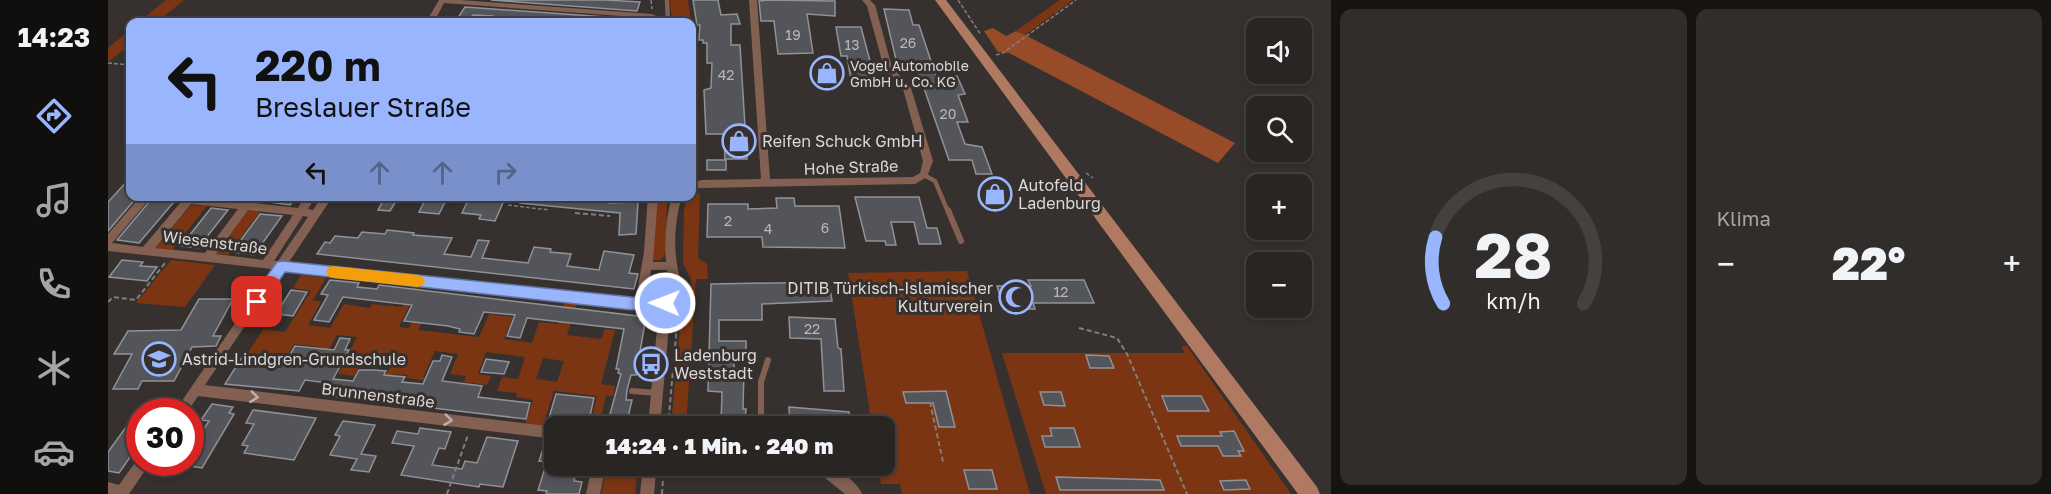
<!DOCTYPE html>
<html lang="de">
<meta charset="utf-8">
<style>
:root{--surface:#282523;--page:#302d2b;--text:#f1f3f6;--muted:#a5a5a6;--line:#444241;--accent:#98b5fd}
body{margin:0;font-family:"Golos Text",sans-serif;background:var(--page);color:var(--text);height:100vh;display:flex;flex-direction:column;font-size:22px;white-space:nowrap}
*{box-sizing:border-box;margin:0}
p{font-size:20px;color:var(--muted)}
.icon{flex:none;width:33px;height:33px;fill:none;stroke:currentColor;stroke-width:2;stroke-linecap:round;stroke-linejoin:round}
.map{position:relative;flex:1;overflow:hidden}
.side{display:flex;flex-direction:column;gap:9px;padding:9px;background:#161413;width:720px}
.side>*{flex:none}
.guide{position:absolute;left:18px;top:18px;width:570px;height:183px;border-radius:12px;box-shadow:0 3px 9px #0003,0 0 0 2px var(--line);background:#98b5fd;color:#111;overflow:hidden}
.controls{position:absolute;left:1138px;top:18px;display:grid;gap:12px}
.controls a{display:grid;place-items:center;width:66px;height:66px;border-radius:12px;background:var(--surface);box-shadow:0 3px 9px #0003,0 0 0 2px var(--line);font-size:30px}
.speed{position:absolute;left:18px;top:398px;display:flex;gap:12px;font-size:30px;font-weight:700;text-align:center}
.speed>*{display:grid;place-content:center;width:78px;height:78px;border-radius:50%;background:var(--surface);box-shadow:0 3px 9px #0003,0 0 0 2px var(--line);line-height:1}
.speed .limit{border:9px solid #d22;background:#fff;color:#111}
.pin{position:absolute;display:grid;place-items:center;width:51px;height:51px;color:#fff;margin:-26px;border-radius:12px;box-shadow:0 3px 9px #0006}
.me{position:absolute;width:66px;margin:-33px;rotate:271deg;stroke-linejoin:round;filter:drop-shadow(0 0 4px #0008)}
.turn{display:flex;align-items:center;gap:21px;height:126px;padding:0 30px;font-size:27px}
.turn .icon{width:78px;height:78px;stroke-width:2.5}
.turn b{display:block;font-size:42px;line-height:51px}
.lanes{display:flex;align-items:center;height:57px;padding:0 30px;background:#0003;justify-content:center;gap:30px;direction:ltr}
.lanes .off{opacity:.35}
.big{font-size:45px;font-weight:800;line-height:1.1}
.side .tile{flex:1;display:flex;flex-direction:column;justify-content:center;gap:9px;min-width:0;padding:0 21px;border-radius:12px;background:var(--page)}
.side .dial{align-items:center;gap:0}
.dial svg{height:156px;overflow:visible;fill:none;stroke:var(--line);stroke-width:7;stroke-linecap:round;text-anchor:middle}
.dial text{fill:var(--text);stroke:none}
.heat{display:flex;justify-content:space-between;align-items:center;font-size:33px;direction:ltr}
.side .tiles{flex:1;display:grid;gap:9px;grid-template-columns:repeat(2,1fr)}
.trip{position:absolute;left:436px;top:416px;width:351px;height:60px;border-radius:12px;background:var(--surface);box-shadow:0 3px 9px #0003,0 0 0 2px var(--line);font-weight:800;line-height:60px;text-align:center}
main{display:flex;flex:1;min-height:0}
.tab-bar{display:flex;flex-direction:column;width:108px;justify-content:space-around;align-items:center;background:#100f0e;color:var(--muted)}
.tab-bar .icon{width:42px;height:42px}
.tab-bar .selected{color:var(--accent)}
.tab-bar b{font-size:27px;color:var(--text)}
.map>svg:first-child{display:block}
</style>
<main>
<nav class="tab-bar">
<b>14:23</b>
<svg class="icon selected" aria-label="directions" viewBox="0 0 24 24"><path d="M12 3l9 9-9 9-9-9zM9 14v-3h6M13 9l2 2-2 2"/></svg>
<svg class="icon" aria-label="music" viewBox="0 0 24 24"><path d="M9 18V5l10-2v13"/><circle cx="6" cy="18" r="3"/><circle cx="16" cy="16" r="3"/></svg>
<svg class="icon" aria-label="phone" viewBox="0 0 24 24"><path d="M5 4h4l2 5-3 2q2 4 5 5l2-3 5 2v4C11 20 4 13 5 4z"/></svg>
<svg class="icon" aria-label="climate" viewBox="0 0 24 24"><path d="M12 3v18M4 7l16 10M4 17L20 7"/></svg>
<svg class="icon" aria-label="car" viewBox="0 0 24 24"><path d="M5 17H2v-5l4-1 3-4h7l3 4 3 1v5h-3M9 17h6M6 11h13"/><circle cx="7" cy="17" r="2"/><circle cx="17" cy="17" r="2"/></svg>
</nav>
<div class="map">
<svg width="1223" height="494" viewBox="0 0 1223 494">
<rect width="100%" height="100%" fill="#36312f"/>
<path fill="#7c3512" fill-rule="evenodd" d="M58,0h18l-27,22h-18z
M562,0h18l3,22h-19z
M952,0h13l-48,35 -9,-4z
M584,29l6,144 -4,8h-2z
M22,30v15l-22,17v-14z
M592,193l-2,65 9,6 1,15h-12l-10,147h-15l11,-121 8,-16 1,-10 -8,-15 1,-54 2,-9 7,-6z
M549,197h14l-4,7 -2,49 -3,6 -6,2 -3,-2z
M83,205l16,1 -35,44 -17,-2z
M139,209l14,1 -33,45 -15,-2z
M63,260l44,5 -30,42 -49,-4z
M859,271l63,223h-128l-2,-10h-19l-3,-19h7v-39h-13l-24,-153z
M193,275l25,3 -13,22 8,2 -13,23 22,3 14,-24 26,4 2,-4 30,3 11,-22h6l-20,42 10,1 9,-18 8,1 -8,19 61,7 10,-23 24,3 -9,22 28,4 7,-21 19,2 7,-22 12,1 -10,32 34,4 4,-10 10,1 -14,54 14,2 -2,10h-7l-7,30 -9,-1 7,-29 -42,-5v-3l-13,41 -18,-2 9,-27 -17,-3 1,-4 -20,-2 5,-14 16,2 7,-22 -39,-5 -8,22 13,2 -4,9 -23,-3 2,-6 -16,-2 8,-20 -23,-3 -12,26 16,3 -12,27 -9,-1 10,-25 -21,-3 1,-3 -15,-1 -4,9 -6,-1 13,-28 -11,-1 -7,14 -18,-2 -6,11 -16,-2 19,-37 -20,-2 -16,29 -10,-1 8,-16 -25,-3 -7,12 -39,-3 15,-24 22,3 26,-41 -18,-3zM435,358l21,3 -7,21 -21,-3z
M1073,346h6l104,148h-245l-44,-141h183z
M499,465h31l-3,29h-34z"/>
<path fill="#974b29" d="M885,28l13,8 10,-5 9,4 210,108 -17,20 -209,-110 -11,-1 -14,-21z"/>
<path fill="#53555a" stroke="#909297" stroke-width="1.5" d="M383,0h115l34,2 -3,9z
M585,0h25l3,15 16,-1 3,10h-9v21h9l7,114h-22l-1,-25h-18l-2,-44 7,-2 1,-25h-5v-20h-4v-3h-4l1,-15h-3z
M659,0l68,1v15l-28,-2 6,39 -35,1 -4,-33h-13l-2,-20z
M357,7l169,12 -1,3h-110l3,-4 -21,-1 -4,5h-11l3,-6 -20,-1 -5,7h-13z
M776,9l25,1 4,15h6l17,51h21l8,18 -7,1 10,27h-11l8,22 17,3 10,27h-16l-4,-14h-23l-32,-92h-19z
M728,27h25l14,53h-24l-4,-24h-6z
M599,160h19v10h-19z
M22,178v18h8l-30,35v-29z
M46,196h25l-40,47 -22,-3z
M165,196h23l-6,9 -21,-3z
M324,196h16l-9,18 -20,-2 6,-12 7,1z
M362,196h36l-11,25 -16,-2 2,-4 -19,-2z
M413,196h53l36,4 -1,3 29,-1 -2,32 -17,1 1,-22 -100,-10z
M277,197l13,1 -8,13 -12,-1z
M747,197h64l8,31h10l4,16h-22l-5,-22h-23l5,23h-10l-1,-4h-19z
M668,198h18l1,8h44l6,42 -82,-1 -1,-10h-55l1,-33h40v5l29,-1z
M103,208l17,2 -30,38 -17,-2z
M152,214l22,2 -28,39 -22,-3z
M279,230l27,3 -1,2 39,3 -8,16 27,3 7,-17 11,1 -7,17 46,5 6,-16 17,2 -1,3 21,2 -4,12 32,4 5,-19 30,4 -5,18 9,1 -4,15 -317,-35 8,-12 5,1 5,-7 23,2 4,-6 23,2z
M14,260l21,2 -3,4 17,1 -10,14 -38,-4z
M222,280l29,3 -2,4 20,2 2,-4 267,32 -10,58h-5l-4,15 -1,10h6l-6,26 -19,-1 14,-51 -3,-1 1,-4h-3l8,-40 -97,-11 -7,20 -13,-2 8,-21 -31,-3 -10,22 -15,-2 1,-3 -12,-3 -44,-5 8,-16 -69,-8 -14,25 -15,-2 14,-25 -7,-1z
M920,280h56l10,23h-61l2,6h-31l-7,-23h34z
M721,282l3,19 -70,3v16h-43v21h27v10h-12v18l10,1 -1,39h3l-1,10h-2v6l-22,-1 1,-32 -14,-1 3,-107z
M183,290l16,2 -14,24 -17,-2z
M91,299h34l-20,37h8l-5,10 -24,1 -18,34h-32l-4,8h-25l19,-35h-18l14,-23 53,-1z
M681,317l46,2 3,29 3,1 3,42h-20l-3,-52 -31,-1z
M232,338l10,1 -5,11h4l-16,29 20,2 6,-11h15l12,1 -2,4 21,2 -3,5 21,2 10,-23h7l2,-6 10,2 -10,24 40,5 -4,11 52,6 -4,16 -94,-11 1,-2 -112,-11 7,-12 -23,-3 -6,11 -74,-7 17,-27 22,2 3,-4 21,3 7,-12 39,4z
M978,355l23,1 5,12h-24z
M378,359l23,3 -5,12 -23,-2z
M838,391l9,36h-16l-6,-24h-27l-3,-11z
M932,392h21l4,14 -21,-1z
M448,394l38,4 -6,27 -40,-4z
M1054,396h39l8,15h-41z
M104,404l21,3 -4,6 5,1 -32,54 -12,-2v-29l8,1 11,-17 -8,-1z
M681,407l60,5 1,14h-60z
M145,410l63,8 -22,42 -50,-7 4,-7 -6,-1 12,-21 -8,-1z
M235,421l32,4 -14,29 15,2 -7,16 -18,-2 6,-11 -27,-4 10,-19 -5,-1z
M18,427l14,3v13l-21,30 -11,-2v-19z
M312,428l31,4 -6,17 -6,-1 -7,17 30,4 3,-8 12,2 10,-26 31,4 -15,46 -23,-3 -1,3 -78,-12 13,-29 -22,-3 5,-12 21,3z
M942,428h24l6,19h-35l-3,-11h10z
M1126,431l10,20h-6l3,5h-18l-5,-10h-37l-4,-10h45l-2,-4z
M445,442h2v23h23l-4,16 8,1 -3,12h-33l1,-3 -9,-1 9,-28 -8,-1 5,-15h7z
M856,470h28l5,19h-28z
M948,477l104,3 4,10h-104z
M1138,480l4,9 -26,1 -4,-9z"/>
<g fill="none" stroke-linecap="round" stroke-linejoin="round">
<path stroke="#837f7d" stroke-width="1.5" stroke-dasharray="4 2" stroke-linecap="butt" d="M543,0l1,9
M850,0l23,35
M888,55l7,-2 73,-53
M0,63l22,2
M978,173l7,5
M400,205l41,5"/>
<path stroke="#837f7d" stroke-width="2" stroke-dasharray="5 3" stroke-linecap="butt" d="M467,213l35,3
M0,302l5,-5 23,3 29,-37
M971,328l38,10 10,16 60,140
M822,402l13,60
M560,426l11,-123
M339,494l21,-59
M554,494l1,-15"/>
<path stroke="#836052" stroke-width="4.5" d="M559,0l1,22
M816,175l11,6 13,31"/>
<path stroke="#836052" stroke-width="6" d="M840,210l13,31
M524,391l25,2
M653,426v-44l7,-22"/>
<path fill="#836052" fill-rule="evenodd" d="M331,0h21l192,14 4,2v6h-8v-4l-204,-15 -10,19h-8z
M641,0h8l13,179 143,-2 7,-4 3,-12 -20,-72 -19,-21 -17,-62 -5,-6h8l5,5 17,62 19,21 22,73 -6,16 -12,7 -214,4 -9,1v-6l9,-3 60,-1z
M33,196h11l-40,47 31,4 43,-51 57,6 4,-6h11l-5,7 45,5 7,-12h11l-8,13 5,1 9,-14h11l-44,66 343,37 4,-1 8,-46 4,-56h10l-5,66h13c-2,-22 0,-45 6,-66h10c-7,23 -9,50 -4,74 1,5 3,9 3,14l-10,20 -11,122h-12l11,-119h-18l-9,2 -349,-39 -78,115 350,42v12l-357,-43 -10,15h-13l97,-142 -164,-18v-17zM83,204l47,5 -33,44 -50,-5zM140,210l45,5 -30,45 -47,-6zM195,216l5,1 -30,44h-4zM543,270h16l3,14 -8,14h-15z
M31,457l1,5h11l-22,32h-21v-12l11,3z
M484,465h14l-6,29h-14z
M535,465h184c12,5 30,16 35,29h-17l-20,-16 -169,-6 -2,22h-14z"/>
<path fill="#af7962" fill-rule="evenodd" d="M827,0h11l371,487 3,7h-22z"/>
</g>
<defs><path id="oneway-chevron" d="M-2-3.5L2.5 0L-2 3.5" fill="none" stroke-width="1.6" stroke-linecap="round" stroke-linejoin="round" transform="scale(1.5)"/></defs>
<g stroke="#bdafa9">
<use href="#oneway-chevron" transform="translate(146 397) rotate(7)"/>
<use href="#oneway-chevron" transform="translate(340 420) rotate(7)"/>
</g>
<path fill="#98b5fd" stroke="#6376a4" stroke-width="1.5" d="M174,261l350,36h33l6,2 2,4 -2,4c-13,5 -27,0 -39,3l-347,-38 -23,34h-10l-2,-4 2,-5 25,-35z"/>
<path fill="#f59e0b" d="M225,266l85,9 5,2 2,4 -2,4 -5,2 -85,-9 -5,-2 -2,-4 2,-4z"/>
<defs>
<g id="shop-ring" transform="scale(1.725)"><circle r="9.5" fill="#36312f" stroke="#98b5fd" stroke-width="1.5"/><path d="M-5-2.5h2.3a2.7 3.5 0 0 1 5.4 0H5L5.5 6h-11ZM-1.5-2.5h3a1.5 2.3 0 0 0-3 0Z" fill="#98b5fd"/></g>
<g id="mosque-ring" transform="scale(1.725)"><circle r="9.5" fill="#36312f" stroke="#98b5fd" stroke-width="1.5"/><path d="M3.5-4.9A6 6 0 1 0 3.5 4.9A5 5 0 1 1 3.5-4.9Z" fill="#98b5fd"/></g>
<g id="school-ring" transform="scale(1.725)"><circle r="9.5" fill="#36312f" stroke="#98b5fd" stroke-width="1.5"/><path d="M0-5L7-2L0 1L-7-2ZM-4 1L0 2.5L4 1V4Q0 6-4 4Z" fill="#98b5fd"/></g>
<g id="bus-ring" transform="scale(1.725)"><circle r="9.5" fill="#36312f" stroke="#98b5fd" stroke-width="1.5"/><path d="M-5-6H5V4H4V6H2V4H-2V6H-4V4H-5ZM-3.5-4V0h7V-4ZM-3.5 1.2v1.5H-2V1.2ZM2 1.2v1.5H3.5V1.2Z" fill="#98b5fd"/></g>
</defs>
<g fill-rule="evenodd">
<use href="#shop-ring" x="719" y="73"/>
<use href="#shop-ring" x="631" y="141"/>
<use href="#shop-ring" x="887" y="194"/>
<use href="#mosque-ring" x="908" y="297"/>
<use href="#school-ring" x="51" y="359"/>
<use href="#bus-ring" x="543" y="364"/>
</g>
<g text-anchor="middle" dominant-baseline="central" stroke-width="6" stroke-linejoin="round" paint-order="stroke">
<g font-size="14" fill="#bab8b8">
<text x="685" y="34">19</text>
<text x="800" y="42">26</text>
<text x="744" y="44">13</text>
<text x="618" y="74">42</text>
<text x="840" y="113">20</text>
<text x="620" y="220">2</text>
<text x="717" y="227">6</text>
<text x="660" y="228">4</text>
<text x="953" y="291">12</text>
<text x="704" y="328">22</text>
</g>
<g font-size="14" fill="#dcd9d8" stroke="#36312f" text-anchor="start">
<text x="742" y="65">Vogel Automobile<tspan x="742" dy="16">GmbH u. Co. KG</tspan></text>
</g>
<g font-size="16" fill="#dcd9d8" stroke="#36312f" text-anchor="start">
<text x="654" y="141">Reifen Schuck GmbH</text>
<text x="910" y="185">Autofeld<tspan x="910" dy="18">Ladenburg</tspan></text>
<text x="885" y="288" text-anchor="end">DITIB Türkisch-Islamischer<tspan x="885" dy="18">Kulturverein</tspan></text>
<text x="566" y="355">Ladenburg<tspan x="566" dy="18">Weststadt</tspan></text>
<text x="74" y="359">Astrid-Lindgren-Grundschule</text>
</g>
<g font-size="16" fill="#dcd9d8" stroke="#36312f">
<text transform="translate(743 167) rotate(-2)">Hohe Straße</text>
<text transform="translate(107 242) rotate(7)">Wiesenstraße</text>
<text transform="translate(270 395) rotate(7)">Brunnenstraße</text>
</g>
</g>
</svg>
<div class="controls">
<a><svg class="icon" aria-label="sound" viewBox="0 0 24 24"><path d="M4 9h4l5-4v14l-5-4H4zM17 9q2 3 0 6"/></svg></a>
<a><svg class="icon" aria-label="search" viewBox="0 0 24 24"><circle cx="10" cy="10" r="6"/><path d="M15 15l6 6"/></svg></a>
<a>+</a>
<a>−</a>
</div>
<div class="speed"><div class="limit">30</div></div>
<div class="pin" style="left:149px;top:302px;background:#d93025"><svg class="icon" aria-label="arrive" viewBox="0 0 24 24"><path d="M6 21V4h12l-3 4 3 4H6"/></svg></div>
<svg class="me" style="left:557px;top:303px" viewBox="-20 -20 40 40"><circle r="17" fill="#98b5fd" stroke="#fff" stroke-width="3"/><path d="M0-11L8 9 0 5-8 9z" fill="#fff"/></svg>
<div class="trip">14:24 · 1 Min. · 240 m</div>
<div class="guide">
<div class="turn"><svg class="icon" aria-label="left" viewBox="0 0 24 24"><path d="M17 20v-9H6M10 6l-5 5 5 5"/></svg><div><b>220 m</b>Breslauer Straße</div></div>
<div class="lanes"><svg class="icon" aria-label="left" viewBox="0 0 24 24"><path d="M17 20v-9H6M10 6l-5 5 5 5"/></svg><svg class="icon off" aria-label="ahead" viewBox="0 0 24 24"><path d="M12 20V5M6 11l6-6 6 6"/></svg><svg class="icon off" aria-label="ahead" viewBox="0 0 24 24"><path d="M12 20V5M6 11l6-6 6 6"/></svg><svg class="icon off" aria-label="right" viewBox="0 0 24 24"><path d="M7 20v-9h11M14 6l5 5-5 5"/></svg></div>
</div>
</div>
<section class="side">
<div class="tiles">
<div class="tile dial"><svg viewBox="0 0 100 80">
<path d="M14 69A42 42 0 1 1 86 69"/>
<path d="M14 69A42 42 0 0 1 10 35" stroke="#98b5fd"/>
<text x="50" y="56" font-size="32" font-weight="700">28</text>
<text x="50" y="72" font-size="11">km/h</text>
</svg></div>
<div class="tile"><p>Klima</p>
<div class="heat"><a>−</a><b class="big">22°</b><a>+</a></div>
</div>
</div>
</section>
</main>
